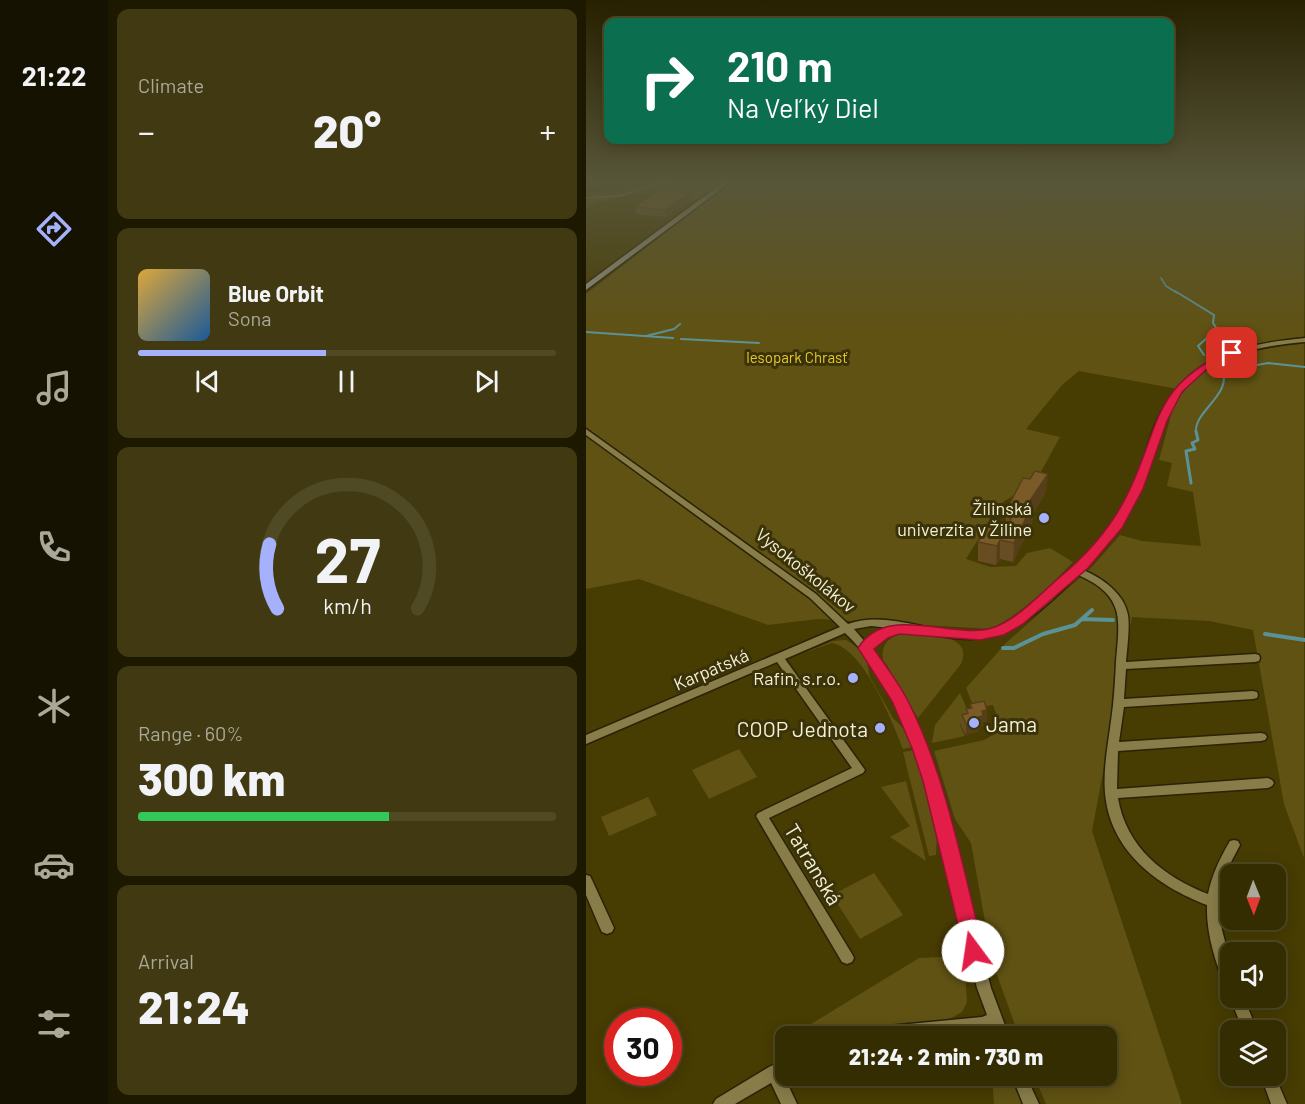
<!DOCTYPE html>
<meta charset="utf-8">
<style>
:root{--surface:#352d02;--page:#403911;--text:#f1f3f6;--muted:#aaa899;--line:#4f4924;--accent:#a5b1fc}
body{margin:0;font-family:Barlow,sans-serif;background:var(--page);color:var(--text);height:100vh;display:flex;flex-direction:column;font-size:22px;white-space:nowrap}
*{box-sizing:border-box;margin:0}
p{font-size:20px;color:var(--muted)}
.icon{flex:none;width:33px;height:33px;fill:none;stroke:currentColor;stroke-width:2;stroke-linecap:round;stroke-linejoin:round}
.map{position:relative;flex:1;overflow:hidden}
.drawer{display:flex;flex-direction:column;gap:9px;padding:9px;background:#1d1901;width:478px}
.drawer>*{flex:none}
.hud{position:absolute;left:18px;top:18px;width:570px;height:126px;border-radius:12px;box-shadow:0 3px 15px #0003,0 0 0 2px var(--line);background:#0b6e4f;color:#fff;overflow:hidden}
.needle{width:39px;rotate:179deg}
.fabs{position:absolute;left:634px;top:864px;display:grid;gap:12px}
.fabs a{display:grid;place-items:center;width:66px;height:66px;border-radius:12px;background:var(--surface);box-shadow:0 3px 15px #0003,0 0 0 2px var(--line);font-size:30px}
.speed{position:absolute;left:18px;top:1008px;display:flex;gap:12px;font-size:30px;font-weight:700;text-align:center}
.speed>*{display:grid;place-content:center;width:78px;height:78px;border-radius:50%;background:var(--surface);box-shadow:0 3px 15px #0003,0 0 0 2px var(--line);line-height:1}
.speed .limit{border:9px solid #d22;background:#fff;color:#111}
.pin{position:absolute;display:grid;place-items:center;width:51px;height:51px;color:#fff;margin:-26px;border-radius:12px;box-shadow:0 3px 9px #0006}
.me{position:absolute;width:66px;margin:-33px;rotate:346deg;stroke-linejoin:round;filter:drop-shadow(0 0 4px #0008)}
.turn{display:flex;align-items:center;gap:21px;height:126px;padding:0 24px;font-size:27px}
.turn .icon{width:78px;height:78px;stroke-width:2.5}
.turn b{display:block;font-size:42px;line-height:51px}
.big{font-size:45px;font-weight:800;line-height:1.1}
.drawer .card{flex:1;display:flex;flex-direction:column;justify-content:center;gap:9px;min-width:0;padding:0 21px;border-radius:12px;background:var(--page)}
.drawer .dial{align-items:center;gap:0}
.dial svg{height:156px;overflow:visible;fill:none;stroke:var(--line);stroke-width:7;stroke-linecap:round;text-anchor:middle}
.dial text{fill:var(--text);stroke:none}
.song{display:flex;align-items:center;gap:18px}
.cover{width:72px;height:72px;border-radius:9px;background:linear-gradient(135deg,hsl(40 70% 55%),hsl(210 70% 35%))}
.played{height:6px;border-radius:3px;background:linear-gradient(90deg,var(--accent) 45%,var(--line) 45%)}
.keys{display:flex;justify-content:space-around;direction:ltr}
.heat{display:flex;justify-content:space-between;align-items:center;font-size:33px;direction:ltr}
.charge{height:9px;border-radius:4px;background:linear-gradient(90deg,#34c759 60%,var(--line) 0)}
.trip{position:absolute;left:189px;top:1026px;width:342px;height:60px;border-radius:12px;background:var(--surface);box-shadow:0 3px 15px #0003,0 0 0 2px var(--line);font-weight:800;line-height:60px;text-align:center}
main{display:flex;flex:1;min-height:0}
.dock{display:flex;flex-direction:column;width:108px;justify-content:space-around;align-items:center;background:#151201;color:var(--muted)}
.dock .icon{width:42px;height:42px}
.dock .current{color:var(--accent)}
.dock b{font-size:27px;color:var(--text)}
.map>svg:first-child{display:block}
</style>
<main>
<nav class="dock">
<b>21:22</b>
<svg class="icon current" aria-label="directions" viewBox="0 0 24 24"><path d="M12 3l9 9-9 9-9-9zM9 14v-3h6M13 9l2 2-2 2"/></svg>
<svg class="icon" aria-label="music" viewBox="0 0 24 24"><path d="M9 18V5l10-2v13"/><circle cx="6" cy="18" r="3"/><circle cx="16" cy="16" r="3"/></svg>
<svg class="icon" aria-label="phone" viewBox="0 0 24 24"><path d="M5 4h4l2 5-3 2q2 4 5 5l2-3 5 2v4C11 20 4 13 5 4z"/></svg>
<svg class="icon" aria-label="climate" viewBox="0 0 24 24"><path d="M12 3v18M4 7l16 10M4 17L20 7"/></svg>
<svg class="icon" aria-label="car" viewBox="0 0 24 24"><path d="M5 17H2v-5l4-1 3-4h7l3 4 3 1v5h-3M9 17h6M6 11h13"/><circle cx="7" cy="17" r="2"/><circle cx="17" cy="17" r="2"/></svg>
<svg class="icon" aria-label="filters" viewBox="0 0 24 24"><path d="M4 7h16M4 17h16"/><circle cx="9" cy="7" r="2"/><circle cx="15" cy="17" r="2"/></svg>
</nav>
<section class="drawer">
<div class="card"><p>Climate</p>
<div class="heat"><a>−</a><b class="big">20°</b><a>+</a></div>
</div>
<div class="card">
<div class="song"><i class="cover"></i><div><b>Blue Orbit</b><p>Sona</p></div></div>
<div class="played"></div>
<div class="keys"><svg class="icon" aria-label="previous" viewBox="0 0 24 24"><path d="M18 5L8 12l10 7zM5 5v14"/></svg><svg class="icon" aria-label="pause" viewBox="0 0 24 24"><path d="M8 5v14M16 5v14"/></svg><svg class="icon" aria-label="next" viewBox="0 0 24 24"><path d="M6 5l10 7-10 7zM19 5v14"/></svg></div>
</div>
<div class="card dial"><svg viewBox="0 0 100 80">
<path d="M14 69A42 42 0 1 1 86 69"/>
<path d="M14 69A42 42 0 0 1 10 36" stroke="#a5b1fc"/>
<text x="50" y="56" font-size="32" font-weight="700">27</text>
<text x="50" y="72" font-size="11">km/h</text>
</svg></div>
<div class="card"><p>Range · 60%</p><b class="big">300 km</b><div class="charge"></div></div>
<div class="card"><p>Arrival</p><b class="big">21:24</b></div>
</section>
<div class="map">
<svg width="719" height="1104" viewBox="0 0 719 1104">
<rect width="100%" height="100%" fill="#473c02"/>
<path fill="#605213" d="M64,181h73l-27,19c-20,-2 -42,-7 -63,-6 -13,0 -22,9 -36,7l-11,8v-16l47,-5z
M147,181h551l13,2 -2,-2h9v677l-20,-54 -31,-174 -44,-9 -77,-4 -40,214 90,273h-136l-12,-28h72v-40h-87l-27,-75 -21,-118 -16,-24 -21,-68 50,-11 18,-10 -9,-25 -19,3 -8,-20 41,-46 84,-74 29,-33 22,6 59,5 -8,-54 -26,-6 5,-23 -13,-3 19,-71 -99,-18 -17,14 -36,44 34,8 -24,44 -36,23 -34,55 24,8 26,-1 11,-13 23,-5 23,14c-24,25 -51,51 -82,67l-173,-10 -50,6 -129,-46 -53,10v-295z
M326,633c18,2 62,1 49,31l-43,54 -35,-58c-3,-19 11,-27 29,-27z
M260,640l11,7 9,11 4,19 23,41 15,15 5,14 -10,2c-11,-28 -39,-100 -71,-106l-31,11 32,-13z
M374,693l11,25 -11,7 5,11 -33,7 3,-18z
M153,749l18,28 -48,22 -17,-29z
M329,750l22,84 -1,21 -7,1 -26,-104z
M320,781l20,80 -36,-24 20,-11 -29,-39z
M62,797l9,18 -48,21 -8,-19z
M288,873l29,42 -43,24 -28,-44z
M378,956l3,46 -5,10 -16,9 -92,8 -25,7h-27l-4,-4 121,-74z
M406,1076h18l12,28h-28z"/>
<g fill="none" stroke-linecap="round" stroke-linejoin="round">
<path stroke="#5a9297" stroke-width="1.5" d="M89,181h5
M0,198l33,-2 51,-15
M575,278l5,8 11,7"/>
<path stroke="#5a9297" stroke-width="2" d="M589,291l39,24 -1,8 4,6 -19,17 6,9
M0,332l87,6
M60,336l28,-7 6,-5
M95,339l78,4
M638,371l44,-8 37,4
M610,432c-2,-21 37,-38 26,-62"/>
<path stroke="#5a9297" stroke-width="3" d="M605,483l-5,-32 9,-2 -3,-6 6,-3 -2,-9"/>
<path stroke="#5a9297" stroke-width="4" d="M496,619l31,1
M679,634l40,6
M417,648h11l29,-14 32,-9 17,-15"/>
<g stroke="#292308" stroke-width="3">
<path id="street" d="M719,338v4c-57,5 -112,17 -138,73 -13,28 -18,59 -32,86 -13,26 -32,48 -52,69 19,8 41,23 45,45 2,12 -1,34 -2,47l129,-8 4,1 1,3 -1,3 -4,1 -129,7 -2,30 129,-8 4,1 1,3 -1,3 -4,1 -129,8 -5,35 142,-9 4,1 2,3 -2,3 -4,1 -143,10 -1,38 151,-11 4,2 2,3 -2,3 -4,2 -150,10c8,49 46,79 90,96 4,-20 12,-36 22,-53l4,-1 4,1 2,4 -10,19 -6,16 -4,16v17l2,17 9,34v26l-5,-2c-11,-26 -20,-55 -19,-83 -50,-19 -97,-54 -102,-112 -2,-24 3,-49 6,-72 3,-20 4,-40 5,-59 1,-16 5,-41 -1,-55 -6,-16 -21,-25 -37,-32 -23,23 -56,56 -89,62 -20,4 -40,1 -60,-3 -7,-1 -15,-4 -22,-4 -13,1 -26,11 -36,19l15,18 27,49 25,65 53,207 18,48h-14l-3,-9 -10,4 -57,5h-75l2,-5 5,-2 125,-12 5,-2 -10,-27c-11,-44 -22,-89 -33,-133 -19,-78 -38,-164 -99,-222l-60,26 80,111 -2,3 -94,45 83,136 2,4 -2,4 -5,2 -5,-2 -86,-146 2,-3 94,-45 -75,-106 -191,82v-9l254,-108 -30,-29 -224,-163v-6l230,165 32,30c49,-18 108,26 156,0 44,-23 98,-77 121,-120 14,-26 20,-54 31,-81 28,-66 84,-79 149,-85zM285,626l19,2h2l-14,5 -12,10 -12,-14z
M0,875l4,1 2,4 22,48 -2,4 -5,2 -5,-2 -2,-4 -14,-33z
M645,996v2h13l13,32h-14l-13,-32z
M200,1059v16l-2,1 13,28h-16l-10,-21 -36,21h-22l3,-5 53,-32z
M426,1076h14l13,28h-16z
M675,1076h14l12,28h-16z"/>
</g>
<g stroke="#292308" stroke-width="3">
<path id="secondary" d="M139,181h7l-146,109v-6z"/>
</g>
<use href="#street" fill="#887c49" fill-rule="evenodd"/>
<use href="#secondary" fill="#938e7e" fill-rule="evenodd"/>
</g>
<path fill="#694d22" d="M104,201l-24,16 -30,-3 -1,-7z
M444,479l16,13 -13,22 -1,9 -19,39 -13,-3 -4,6 -18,-4v-19l27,-12 1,-19z
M384,704l17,17 -4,1v4l-4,1v4l-13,4 -5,-9 1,-11 4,-1v-5h4z"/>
<path fill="#553f1b" d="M103,193l1,8 -24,16 -1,-7z
M462,474l-2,18 -13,22 -1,9 -19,39 1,-19 15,-41z
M414,540v19l-4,6 1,-19z
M401,710v11l-4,1v4l-4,1v4l-13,4v-11l16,-13z"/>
<path fill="#7a5a27" stroke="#553f1b" stroke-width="1.5" d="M73,190l30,3 -24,17 -30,-3z
M449,471l13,3 -19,28 4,1 -19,40 -14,-3 -3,6 -19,-4 9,-16 18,4 9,-17 -8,-2 17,-33 7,1z
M398,701l3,9 -5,1 1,5 -5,1 1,4 -13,3 -4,-9 6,-2 -2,-4 6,-1 -2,-4z"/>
<linearGradient id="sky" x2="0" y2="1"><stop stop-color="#272101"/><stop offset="0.54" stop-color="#585639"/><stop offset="1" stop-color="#585639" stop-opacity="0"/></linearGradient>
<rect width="719" height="336" fill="url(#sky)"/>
<path fill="#e11d48" stroke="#92132f" stroke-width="1.5" d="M643,351l8,2 -29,15 -26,24 -15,29 -24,68 -21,39 -34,40 -65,56 -19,11 -24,5 -81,-6 -11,4 -14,11c11,16 24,33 33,50 40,78 55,167 77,252l-3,6 -8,3 -7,-3 -43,-176 -11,-33 -20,-47 -34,-53c29,-47 97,-6 137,-21 25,-10 45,-33 65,-50 29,-24 54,-53 70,-88 31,-67 23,-103 99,-138z"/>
<g fill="#a5b1fc" stroke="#3a3209" stroke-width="2">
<circle cx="458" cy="518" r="6"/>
<circle cx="267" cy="678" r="6"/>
<circle cx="388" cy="723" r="6"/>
<circle cx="294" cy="728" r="6"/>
</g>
<g text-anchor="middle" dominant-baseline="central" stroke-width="6" stroke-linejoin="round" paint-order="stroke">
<g font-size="15" fill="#e8c92b" stroke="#3a3209">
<text x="211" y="357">lesopark Chrasť</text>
</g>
<g font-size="18" fill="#f5efd4" stroke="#3a3209" text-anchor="end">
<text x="446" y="508">Žilinská<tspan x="446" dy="21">univerzita v Žiline</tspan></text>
<text x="255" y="678">Rafin, s.r.o.</text>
</g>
<g font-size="18" fill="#f5efd4" stroke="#3a3209">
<text transform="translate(220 570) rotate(39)">Vysokoškolákov</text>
<text transform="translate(125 669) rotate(-23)">Karpatská</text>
</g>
<g font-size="21" fill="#f5efd4" stroke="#3a3209" text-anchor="start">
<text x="400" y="723">Jama</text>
<text x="282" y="728" text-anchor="end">COOP Jednota</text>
</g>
<g font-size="21" fill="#f5efd4" stroke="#3a3209">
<text transform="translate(228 864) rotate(59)">Tatranská</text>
</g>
</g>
</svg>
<div class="fabs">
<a><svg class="needle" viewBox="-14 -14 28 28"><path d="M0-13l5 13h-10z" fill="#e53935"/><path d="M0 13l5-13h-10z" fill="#aaa899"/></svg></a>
<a><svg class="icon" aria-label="sound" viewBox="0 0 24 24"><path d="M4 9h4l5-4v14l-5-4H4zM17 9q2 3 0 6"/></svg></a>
<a><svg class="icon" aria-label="layers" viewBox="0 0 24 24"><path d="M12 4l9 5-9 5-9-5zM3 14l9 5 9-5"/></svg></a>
</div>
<div class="speed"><div class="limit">30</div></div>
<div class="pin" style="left:646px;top:353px;background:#d93025"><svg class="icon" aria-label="arrive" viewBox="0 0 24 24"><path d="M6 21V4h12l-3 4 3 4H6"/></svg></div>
<svg class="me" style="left:387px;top:951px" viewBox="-20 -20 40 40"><circle r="19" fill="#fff"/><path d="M0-13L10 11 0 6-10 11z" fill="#e11d48"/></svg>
<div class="trip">21:24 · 2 min · 730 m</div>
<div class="hud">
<div class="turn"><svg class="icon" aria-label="right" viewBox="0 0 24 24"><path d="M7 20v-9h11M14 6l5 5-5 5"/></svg><div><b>210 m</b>Na Veľký Diel</div></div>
</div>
</div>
</main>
